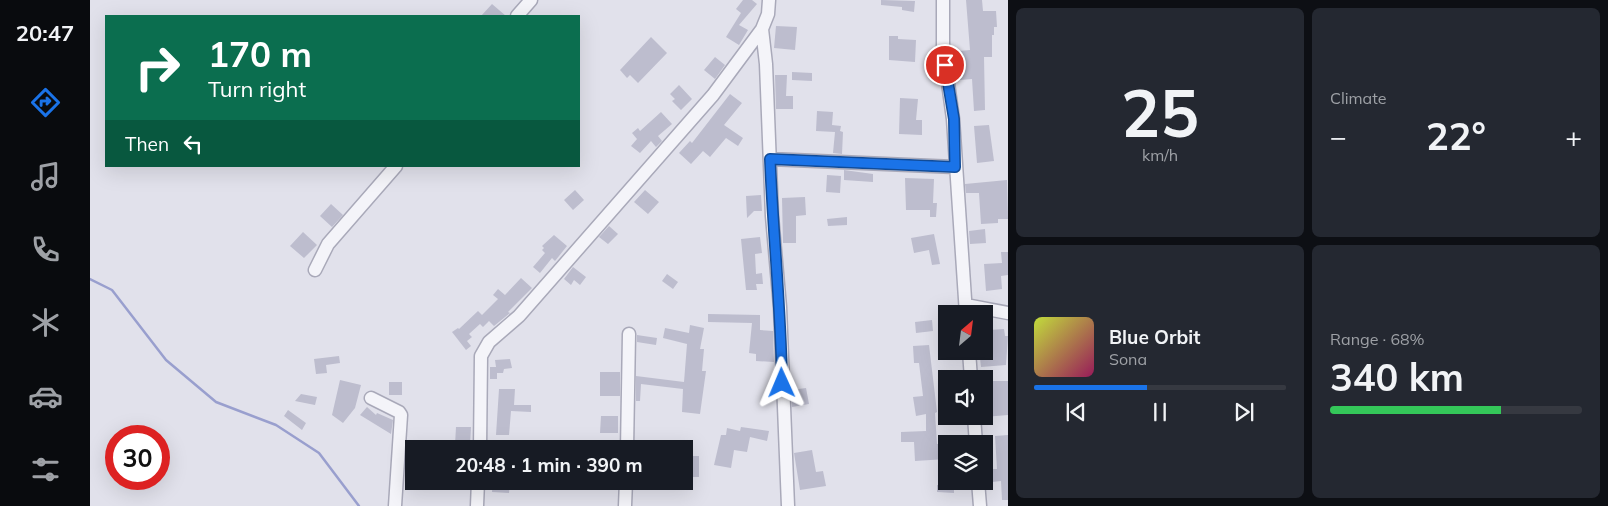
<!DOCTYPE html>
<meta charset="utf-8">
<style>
:root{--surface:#171b24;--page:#242831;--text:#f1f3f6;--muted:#9ea1a6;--line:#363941;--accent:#1a73e8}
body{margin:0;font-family:Mulish,sans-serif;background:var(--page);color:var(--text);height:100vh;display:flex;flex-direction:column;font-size:19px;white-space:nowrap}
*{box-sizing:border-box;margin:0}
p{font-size:16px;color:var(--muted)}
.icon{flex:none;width:28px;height:28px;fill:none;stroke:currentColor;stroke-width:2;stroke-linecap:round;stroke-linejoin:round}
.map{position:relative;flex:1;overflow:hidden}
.details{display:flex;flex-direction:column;gap:8px;padding:8px;background:#0d0f14;width:600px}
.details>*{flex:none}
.hud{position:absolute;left:15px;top:15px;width:475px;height:152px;border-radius:0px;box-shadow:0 5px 20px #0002;background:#0b6e4f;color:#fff;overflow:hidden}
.needle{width:32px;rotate:28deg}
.tools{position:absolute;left:848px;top:305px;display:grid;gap:10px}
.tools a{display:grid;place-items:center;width:55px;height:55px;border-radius:0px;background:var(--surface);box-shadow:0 5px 20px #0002;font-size:25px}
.speed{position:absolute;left:15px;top:425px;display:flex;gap:10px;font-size:25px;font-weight:700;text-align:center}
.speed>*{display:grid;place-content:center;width:65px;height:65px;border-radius:50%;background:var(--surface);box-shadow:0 5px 20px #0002;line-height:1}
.speed .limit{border:8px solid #d22;background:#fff;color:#111}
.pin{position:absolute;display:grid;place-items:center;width:42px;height:42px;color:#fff;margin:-21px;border:2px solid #fff;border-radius:50%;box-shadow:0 1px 5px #0007}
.me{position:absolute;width:55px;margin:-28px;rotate:359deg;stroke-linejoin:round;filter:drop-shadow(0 0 4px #0008)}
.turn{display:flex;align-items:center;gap:18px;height:105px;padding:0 20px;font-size:22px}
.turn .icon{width:65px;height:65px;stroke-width:2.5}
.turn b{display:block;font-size:35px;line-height:42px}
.then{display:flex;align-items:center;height:48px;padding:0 20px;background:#0003;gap:10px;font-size:19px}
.big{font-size:38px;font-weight:700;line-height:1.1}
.details .tile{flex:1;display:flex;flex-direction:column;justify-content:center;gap:8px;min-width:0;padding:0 18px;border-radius:8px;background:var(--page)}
.details .dial{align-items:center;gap:0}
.dial b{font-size:65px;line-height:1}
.song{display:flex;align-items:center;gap:15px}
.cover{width:60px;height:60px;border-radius:8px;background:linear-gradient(135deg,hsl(70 70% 55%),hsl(330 70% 35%))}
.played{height:5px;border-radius:2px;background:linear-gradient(90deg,var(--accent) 45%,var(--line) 45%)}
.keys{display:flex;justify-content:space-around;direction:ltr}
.heat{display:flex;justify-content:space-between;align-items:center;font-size:28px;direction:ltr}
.charge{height:8px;border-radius:4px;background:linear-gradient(90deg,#34c759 68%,var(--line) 0)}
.details .tiles{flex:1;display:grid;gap:8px;grid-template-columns:repeat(2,1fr)}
.trip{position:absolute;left:315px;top:440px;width:288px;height:50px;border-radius:0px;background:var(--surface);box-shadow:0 5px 20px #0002;font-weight:700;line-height:50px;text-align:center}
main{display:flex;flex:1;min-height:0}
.menu{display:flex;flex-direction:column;width:90px;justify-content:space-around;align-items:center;background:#090b0e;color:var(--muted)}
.menu .icon{width:35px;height:35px}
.menu .current{color:var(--accent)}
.menu b{font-size:22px;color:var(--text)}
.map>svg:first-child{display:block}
</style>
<main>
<nav class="menu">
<b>20:47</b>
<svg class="icon current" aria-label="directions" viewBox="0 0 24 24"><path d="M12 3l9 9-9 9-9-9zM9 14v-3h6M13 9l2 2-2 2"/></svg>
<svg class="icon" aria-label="music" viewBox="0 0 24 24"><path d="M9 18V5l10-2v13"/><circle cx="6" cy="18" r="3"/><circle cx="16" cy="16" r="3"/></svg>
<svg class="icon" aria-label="phone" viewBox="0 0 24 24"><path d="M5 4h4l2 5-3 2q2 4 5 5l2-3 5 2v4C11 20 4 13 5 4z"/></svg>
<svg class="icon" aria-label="climate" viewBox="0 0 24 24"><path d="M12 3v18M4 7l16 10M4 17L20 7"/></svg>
<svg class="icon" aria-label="car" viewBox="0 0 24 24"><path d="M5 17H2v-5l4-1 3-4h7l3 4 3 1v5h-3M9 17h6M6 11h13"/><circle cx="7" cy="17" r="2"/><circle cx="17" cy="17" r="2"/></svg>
<svg class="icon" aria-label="filters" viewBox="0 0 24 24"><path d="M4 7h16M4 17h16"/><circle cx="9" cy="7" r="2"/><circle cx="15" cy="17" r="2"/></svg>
</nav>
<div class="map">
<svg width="918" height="506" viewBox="0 0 918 506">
<rect width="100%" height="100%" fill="#e1e1eb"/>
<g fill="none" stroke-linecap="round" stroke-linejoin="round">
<path stroke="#999fce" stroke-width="2.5" d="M0,279l22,11 54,70 50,42 60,23 43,28 40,53"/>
</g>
<path fill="#bdbdce" d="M653,0h9l5,4 -18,21 9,5 -9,15 -13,-8 15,-24 -5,-4z
M791,0l34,1 -1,11 -12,-2v-3l-21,-2z
M876,0h16l1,11h13l1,16h-3v8h-2v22h-8l1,53 -11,1 -2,-32 -12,1 -1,-29 11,-1z
M402,4l14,12h-25z
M686,26l21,1 -2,23 -21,-2z
M799,36h9v3l18,1 -1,22 -26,-2z
M561,37l16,16 -29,30 -8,-8 -3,3 -7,-8z
M625,57l10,8 -10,14 -11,-9z
M702,72l20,1v8l-20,-1z
M685,75h12l-1,21h7v13h-17z
M589,85l13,14 -11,11 -9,-9 3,-2 -5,-5z
M640,94l12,9 -18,22 19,13 -5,8 -12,-8 -16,19 -7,-6 -12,13 -12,-11 11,-12 2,2z
M810,98l18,1 -2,21h6v15l-23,-1z
M727,111l16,1 -1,13 9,1 -1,5 3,1 -1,22 -9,-1 2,-21 -19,-1z
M571,112l11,12 -14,12 4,5 -6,6 -5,-6 -11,12 -9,-7 6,-7 -5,-6 6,-5 2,3z
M899,125l5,36 -17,2 -3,-37z
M754,170l29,4v8l-29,-2z
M737,175l14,1 -1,17 -14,-1z
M815,178l29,1 -1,24h4l-1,14h-6v-7h-24z
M917,180l1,39h-10v4l-17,1 -2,-31h-13l-1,-9z
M485,190l9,10 -11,10 -9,-10z
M555,190l14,12 -11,12 -14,-12z
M671,195l1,16h-8l-7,7 -1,-22z
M715,197l1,18 -10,1v27h-13l-1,-45z
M241,204l12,11 -11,12 -12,-11z
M757,217v8l-19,1 -1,-7z
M519,226l9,8 -10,10 -9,-7z
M895,229l1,14 -16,1 -1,-13z
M213,232l14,13 -13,13 -14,-12z
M844,234l6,30 -8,1 -3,-15 -15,3 -3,-15z
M464,235l13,11 -12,15 -3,-3 -12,15 -7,-6 12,-14 -3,-3 2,-2 -2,-2z
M670,237l2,16 -7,1 1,20 6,-1 1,11h-7l1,6h-11l-5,-51z
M911,252h7v23l-7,1 1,13 -16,2 -2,-27 18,-1z
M483,267l13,10 -6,8 -6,-5 -3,5 -7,-6z
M577,274l11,8 -5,7 -11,-8z
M431,278l11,10 -24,24 2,1 -16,13 -5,-5 -6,6 -3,-3 -11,10 3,3 -5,4 4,5 -5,4 -14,-18 6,-4 1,1 19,-18 4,4 16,-16 -5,-4 5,-6 7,6z
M618,314l52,1v15l13,1 1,31 -18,-1v-7l-7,-1 3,-30 -44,-1z
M842,320l1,11 -17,2 -1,-11z
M600,325l14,3 -4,21h4l-2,22h4l-6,43 -18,-2 1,-23 -42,-5 -1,17h-4v-25l48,6 3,-38 -24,-6 2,-10 24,5z
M914,329l1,7h3l-2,29 -25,2 -1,-9 10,-1 -1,-27z
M547,335l20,3 -1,7 -19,-3z
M839,345l8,67 -2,1 2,31h9v15l-31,2 -1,-19h-13v-10l25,-1v-17l-10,2 -3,-19 10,-1 -4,-33h-5l-1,-17z
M249,356l1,7 -14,2 1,8 -11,1 -2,-15z
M420,359l2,9 -8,1 -1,4h-6v6h-7v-12h6l-1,-7z
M510,372h20v24h-20z
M250,380l21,5 -6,23 -12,15 -11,-8z
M902,381h16v34l-24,2v-8l9,-1z
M299,382h13v13h-13z
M716,388l3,16 -17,3 -1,-17z
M409,389h16l-1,16h17v7l-20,-1 -2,24h-13z
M211,394l16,3 -2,8 -20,-4z
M277,407l9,8 1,-2 16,7 -2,14 -31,-19z
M198,410l18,13 -4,7 -18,-14z
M511,416h17v17h-18z
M366,427h15l-1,18h-15z
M651,427l28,4 -2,10 -17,-4 -3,15 -13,-2 -3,18 -17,-3 7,-30h5l1,-7 13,3z
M918,435v65h-6l-1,-19 -9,1 -1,-13h6l-2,-33z
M722,450l4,22 7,-1 3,15 -26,4 -6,-37z
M594,456h15v21h-15z
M359,481h19l-1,9 -19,-1z
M403,481h17l-1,12 -17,-1z
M493,481h27l-3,9z
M856,481h8v12l-17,-1v-7h9z"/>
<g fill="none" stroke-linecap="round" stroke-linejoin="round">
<g stroke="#a9a9b9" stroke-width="15">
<path id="minor" d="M853,0v47l10,72 13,195
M427,16l14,-16
M672,29l4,35 6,152 8,91 8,199
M680,159l185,8
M225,270l13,-26 68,-78
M876,305l42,8
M879,351l2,28
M281,398l28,14 2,3 -6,91
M884,416l2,28
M390,449l1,-93 8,-14 30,-26 194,-221 49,-66 6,-15 1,-14
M537,449l2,-115
M888,481l2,25
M387,506l1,-25
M535,506l1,-25"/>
</g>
<use href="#minor" stroke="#f4f4f9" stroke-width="12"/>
</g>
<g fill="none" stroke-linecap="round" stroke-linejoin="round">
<g stroke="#114b97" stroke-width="12">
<path id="route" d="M692,383c-1,-75 -9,-149 -12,-224l185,8 -1,-48 -9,-54"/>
</g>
<use href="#route" stroke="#1a73e8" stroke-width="9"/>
</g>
</svg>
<div class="tools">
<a><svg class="needle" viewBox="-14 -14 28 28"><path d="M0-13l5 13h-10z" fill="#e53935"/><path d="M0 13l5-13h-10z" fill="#9ea1a6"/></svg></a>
<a><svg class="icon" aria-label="sound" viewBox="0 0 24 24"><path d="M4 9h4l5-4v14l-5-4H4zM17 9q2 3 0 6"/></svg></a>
<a><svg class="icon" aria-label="layers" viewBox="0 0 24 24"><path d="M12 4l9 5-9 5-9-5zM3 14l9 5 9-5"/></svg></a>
</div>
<div class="speed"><div class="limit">30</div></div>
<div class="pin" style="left:855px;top:65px;background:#d93025"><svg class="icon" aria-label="arrive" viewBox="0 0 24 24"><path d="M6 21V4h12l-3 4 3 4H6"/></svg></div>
<svg class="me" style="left:692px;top:383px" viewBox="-20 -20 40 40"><path d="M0-17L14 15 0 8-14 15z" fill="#1a73e8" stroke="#fff" stroke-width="4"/></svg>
<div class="trip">20:48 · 1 min · 390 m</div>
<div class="hud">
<div class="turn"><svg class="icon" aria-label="right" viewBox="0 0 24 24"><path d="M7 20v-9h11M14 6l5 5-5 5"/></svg><div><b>170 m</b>Turn right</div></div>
<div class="then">Then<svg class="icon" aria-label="left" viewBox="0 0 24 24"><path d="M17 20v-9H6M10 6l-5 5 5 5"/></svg></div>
</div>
</div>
<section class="details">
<div class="tiles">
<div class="tile dial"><b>25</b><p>km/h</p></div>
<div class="tile"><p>Climate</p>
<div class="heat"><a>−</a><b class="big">22°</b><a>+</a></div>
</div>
<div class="tile">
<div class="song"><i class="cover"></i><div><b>Blue Orbit</b><p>Sona</p></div></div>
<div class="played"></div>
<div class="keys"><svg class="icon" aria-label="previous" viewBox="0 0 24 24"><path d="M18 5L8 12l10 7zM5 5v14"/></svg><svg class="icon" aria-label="pause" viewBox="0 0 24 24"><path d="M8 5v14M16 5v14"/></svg><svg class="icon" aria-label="next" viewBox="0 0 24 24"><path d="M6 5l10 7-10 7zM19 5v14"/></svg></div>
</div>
<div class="tile"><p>Range · 68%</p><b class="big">340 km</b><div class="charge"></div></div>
</div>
</section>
</main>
